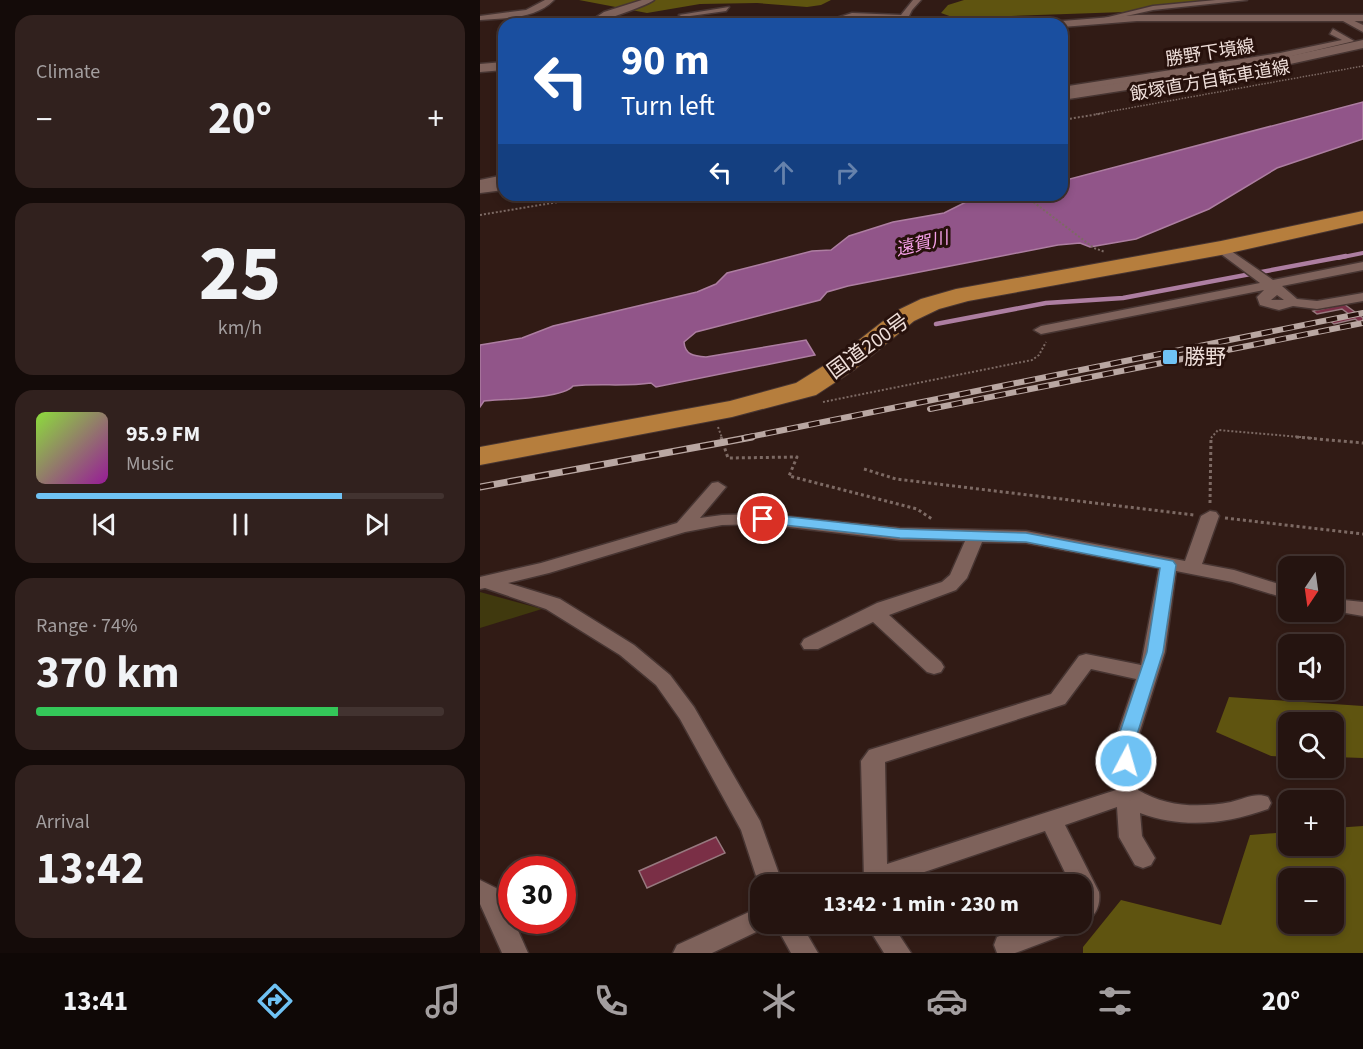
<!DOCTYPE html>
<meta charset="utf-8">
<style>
:root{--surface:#251410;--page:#31211e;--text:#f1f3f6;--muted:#a39e9f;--line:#423330;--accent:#6fc2f4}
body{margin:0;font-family:"Source Sans 3","Noto Sans JP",sans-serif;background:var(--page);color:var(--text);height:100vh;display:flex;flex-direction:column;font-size:22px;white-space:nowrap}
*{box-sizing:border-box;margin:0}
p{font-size:20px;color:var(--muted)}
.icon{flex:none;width:33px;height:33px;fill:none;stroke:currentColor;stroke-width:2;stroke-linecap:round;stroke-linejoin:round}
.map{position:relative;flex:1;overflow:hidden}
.side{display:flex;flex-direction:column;gap:15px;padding:15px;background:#140b09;width:480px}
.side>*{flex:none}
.hud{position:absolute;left:18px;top:18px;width:570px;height:183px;border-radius:18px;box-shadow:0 3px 9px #0003,0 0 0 2px var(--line);background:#1a4fa0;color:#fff;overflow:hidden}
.needle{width:39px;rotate:193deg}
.fabs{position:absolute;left:798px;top:556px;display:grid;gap:12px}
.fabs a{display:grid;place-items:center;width:66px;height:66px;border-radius:12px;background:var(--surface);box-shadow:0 3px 9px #0003,0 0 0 2px var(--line);font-size:30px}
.speed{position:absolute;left:18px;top:856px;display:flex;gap:12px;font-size:30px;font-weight:700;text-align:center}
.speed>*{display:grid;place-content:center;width:78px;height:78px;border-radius:50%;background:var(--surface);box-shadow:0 3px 9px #0003,0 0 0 2px var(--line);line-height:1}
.speed .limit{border:9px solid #d22;background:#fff;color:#111}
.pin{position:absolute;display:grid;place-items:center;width:51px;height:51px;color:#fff;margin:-26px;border:3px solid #fff;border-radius:50%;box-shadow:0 2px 6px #0007}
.me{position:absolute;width:66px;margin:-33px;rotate:6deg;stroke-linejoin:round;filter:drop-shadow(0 0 4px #0008)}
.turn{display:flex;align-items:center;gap:21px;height:126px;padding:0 24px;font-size:27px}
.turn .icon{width:78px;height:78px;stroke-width:2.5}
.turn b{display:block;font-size:42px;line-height:51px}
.lanes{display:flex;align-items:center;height:57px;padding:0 24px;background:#0003;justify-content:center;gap:30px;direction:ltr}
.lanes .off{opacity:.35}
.big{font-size:45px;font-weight:700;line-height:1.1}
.side .widget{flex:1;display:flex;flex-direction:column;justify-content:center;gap:9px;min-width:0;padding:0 21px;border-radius:18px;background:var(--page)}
.side .dial{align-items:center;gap:0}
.dial b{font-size:78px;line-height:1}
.song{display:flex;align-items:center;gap:18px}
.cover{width:72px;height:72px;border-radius:9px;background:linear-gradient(135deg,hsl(90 70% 55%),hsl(300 70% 35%))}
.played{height:6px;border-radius:3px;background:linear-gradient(90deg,var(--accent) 75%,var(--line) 75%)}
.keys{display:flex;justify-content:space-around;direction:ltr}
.heat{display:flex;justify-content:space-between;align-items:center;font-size:33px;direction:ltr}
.charge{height:9px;border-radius:4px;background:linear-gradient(90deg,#34c759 74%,var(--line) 0)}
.trip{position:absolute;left:270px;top:874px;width:342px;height:60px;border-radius:18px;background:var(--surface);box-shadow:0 3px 9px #0003,0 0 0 2px var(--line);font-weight:700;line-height:60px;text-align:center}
.menu{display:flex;height:96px;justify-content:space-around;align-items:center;background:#0f0806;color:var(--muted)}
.menu .icon{width:42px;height:42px}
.menu .selected{color:var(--accent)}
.menu b{font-size:27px;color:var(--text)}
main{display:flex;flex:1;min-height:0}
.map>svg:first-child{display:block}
</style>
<main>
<section class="side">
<div class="widget"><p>Climate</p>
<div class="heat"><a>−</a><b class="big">20°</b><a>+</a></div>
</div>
<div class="widget dial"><b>25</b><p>km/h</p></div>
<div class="widget">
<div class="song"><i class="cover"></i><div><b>95.9 FM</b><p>Music</p></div></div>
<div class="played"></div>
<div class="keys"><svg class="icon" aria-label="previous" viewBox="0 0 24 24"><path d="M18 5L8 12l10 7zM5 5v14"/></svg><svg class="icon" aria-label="pause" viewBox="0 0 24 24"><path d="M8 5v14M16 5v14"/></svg><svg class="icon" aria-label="next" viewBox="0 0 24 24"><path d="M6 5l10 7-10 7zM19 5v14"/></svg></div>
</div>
<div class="widget"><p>Range · 74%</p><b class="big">370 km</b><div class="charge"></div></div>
<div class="widget"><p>Arrival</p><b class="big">13:42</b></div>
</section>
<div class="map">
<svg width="883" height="953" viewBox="0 0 883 953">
<rect width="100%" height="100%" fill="#311b15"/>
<path fill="#40390e" d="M0,592l62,17 -62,19z"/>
<path fill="#5f5410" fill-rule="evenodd" d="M99,0h252l-10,5 -14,2 -50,-4 -57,1 -53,9z
M484,0h246l-85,12 -170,6 -14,-5 7,-8z
M749,697l134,9v52l-29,-1v-34h-46v34l-17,-1 -55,-24z
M883,826v127h-280v-6l38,-47 100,25 29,-90 38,-3v14h46v-18zM808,879h46v45h-46z"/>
<path fill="#915589" stroke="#ad7ea1" stroke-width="1.5" d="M883,102v37l-86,29 -68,41 -73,30 -46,8 -10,-4 -22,2 -210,41 -21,6 -7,8 -124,32 -12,10c1,13 10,14 22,15l100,-17 9,15 -159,32 -5,-4c-27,4 -52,0 -78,3 -11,13 -71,13 -89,15l-4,6v-62l42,-7 31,-12 144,-34 19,-8 11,-11 85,-22 19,-1 18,-14 44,-14 51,-9 28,-14 23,-4h67v-14z"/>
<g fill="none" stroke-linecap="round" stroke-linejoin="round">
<path stroke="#ad7ea1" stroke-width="4" d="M858,258l25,-5"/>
<path stroke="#ad7ea1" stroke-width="4.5" d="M456,324l110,-21 77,-5 223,-42"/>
</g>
<path fill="#7a2f46" stroke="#97797f" stroke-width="1.5" d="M864,304l19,14v7l-8,-6 -21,5 -5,-4 21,-5 -8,-6 -25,5 -4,-3z
M236,837l9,16 -78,35 -8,-17z"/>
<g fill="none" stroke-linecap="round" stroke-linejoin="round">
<g stroke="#473532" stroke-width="3">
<path id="street" d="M65,0h9c-18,19 -49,18 -74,20v-4l46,-6z
M162,0h12c-8,6 -59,24 -68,24l18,-12z
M433,0h8l-9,10 -7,14h-8l2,-4 -47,-3 -21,7h-13l34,-11 49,2z
M736,0h31l-94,10 -49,11 -4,-2 53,-13z
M249,7l-3,4 -43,6 -4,-2z
M866,17l17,8v7l-20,-11z
M853,29l21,12 -74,18 -218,34v-6l218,-34 62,-13 -12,-6z
M24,175v6l-24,5v-6z
M741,244l52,36 90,-18v8l-81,16 15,13 20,2 46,-8v8l-46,8 -24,-3 -14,4 -19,-5 -3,-8 7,-7 -223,44 -7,-4 7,-4 219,-43 -43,-32 -2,-3zM797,295l7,5h-13z
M238,482l8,5 -26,31 22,-3 41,-1 137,14 126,3 159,30 16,-45 9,-5 6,1 3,4 -17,48 32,6 54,17v12l-56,-17 -56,-11 -11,81 -29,92 2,46c28,17 61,18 93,12 12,-3 25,-10 37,-5l3,6 -3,6c-43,15 -84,20 -128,4l2,23 13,22 -4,7 -8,3 -8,-3 -16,-28 -2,-30 -52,18 34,67c2,14 -4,26 -17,31v-38h-11l-26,-54 -159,54h-19l-3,-7 -3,-117 8,-11 182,-56 28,-38 7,-2 55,11 18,-97 -133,-25 -44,-1 -15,36 -11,12 -67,25 52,47 3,5 -3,5 -7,2 -7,-2 -54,-50 -55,27h-14l-3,-5 3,-5 73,-36 65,-21 8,-7 15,-34 -65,-1 -137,-16 -41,1 -37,7 -136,41 -41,10 52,16 74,46 36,30 24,32 66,114 23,64h-23v3l-19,-58 -61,-111 -24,-34 -36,-30 -74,-46 -61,-21 -5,1v-12l61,-14 136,-40 35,-40zM611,669l45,10 -22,65 2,46 -229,74 -2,-102 180,-58z
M854,599l29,3v14l-29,-5z
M0,880l20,10 28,63h-26l-22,-49z
M280,907v17l9,2 -57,27h-39l4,-8z
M295,924h26l17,29h-27z
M386,924h26l19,29h-27z
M552,924h42l-3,8 -56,21h-18l-3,-8 3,-8z"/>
</g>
<g stroke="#473532" stroke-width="3">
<path id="secondary" d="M657,15h226v6h-226l-75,6v-3h-6l6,-3z
M883,40v8l-82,18 -219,34v-8l219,-34z
M24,62v8l-24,2v-8z
M24,180v10l-24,3v-10z"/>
</g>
<g stroke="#473532" stroke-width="2">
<path id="highway" d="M883,211v12l-142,32 -253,46 -29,8 -25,12 -60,49 -38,25 -84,22 -252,48v-18l250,-46 66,-18 40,-25 60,-47 25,-12 35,-10 265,-48z"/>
</g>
<path stroke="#7d6a64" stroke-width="1.5" stroke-dasharray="1.5 1.5" stroke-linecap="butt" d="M616,114l267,-48"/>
<path stroke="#7d6a64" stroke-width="2" stroke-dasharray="2 2" stroke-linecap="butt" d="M582,120l43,-7
M544,195l70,53 11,4
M0,215l120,-20
M343,402l209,-42 7,-5 7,-13
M238,427l4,11
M731,438l7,-8 94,8"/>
<path stroke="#7d6a64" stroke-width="3" stroke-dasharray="3 3" stroke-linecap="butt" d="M241,437l7,21 69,-1 -8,19 128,33 15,10
M816,437l67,6
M384,469l32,10 298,36
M730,503l1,-66
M745,518l138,16"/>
<use href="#street" fill="#7e625b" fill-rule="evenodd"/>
<use href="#secondary" fill="#7e625b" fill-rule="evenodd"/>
<use href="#highway" fill="#b67e3d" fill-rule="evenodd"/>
<g stroke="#b9a7a2" stroke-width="6">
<path id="rail-far1" d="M450,409l433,-86
M264,438l619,-125"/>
</g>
<g stroke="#b9a7a2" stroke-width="7">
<path id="rail" d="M0,487l272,-50"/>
</g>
<use href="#rail-far1" stroke="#27110c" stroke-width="4" stroke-dasharray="11" stroke-linecap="butt"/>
<use href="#rail" stroke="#27110c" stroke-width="4.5" stroke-dasharray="14" stroke-linecap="butt"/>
</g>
<path fill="#6fc2f4" stroke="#487e9f" stroke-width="1.5" d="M283,514l137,15 126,4 147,28 3,4 -13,87 -29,92 1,17 -3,5h-13l-3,-22 31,-92 13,-84 -134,-26 -126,-4 -142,-16 -2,-3z"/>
<rect fill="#6fc2f4" stroke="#27110c" stroke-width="2" x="682" y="349" width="16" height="16" rx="3"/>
<g text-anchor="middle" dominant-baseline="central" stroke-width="6" stroke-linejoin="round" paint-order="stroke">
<g font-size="18" fill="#efdfda" stroke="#27110c">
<text transform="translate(730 53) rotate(-9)">勝野下境線</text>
<text transform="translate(730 81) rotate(-10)">飯塚直方自転車道線</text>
</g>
<g font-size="18" font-style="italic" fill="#f5a0e8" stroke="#27110c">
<text transform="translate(442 244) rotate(-14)">遠賀川</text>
</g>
<g font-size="21" fill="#efdfda" stroke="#27110c">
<text transform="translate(388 346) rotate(-36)">国道200号</text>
</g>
<g font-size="21" fill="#efdfda" stroke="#27110c" text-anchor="start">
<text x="704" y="357">勝野</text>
</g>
</g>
</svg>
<div class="fabs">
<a><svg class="needle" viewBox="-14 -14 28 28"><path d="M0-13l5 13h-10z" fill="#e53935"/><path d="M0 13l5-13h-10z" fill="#a39e9f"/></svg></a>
<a><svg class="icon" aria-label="sound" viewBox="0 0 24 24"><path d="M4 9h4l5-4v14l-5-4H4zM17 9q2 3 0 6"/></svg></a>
<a><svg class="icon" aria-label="search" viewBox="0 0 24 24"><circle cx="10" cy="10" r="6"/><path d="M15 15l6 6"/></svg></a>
<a>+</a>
<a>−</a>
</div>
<div class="speed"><div class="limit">30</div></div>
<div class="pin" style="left:283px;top:519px;background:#d93025"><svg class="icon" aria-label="arrive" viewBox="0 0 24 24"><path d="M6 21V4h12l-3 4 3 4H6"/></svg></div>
<svg class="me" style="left:646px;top:761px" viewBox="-20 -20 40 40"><circle r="17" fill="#6fc2f4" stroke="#fff" stroke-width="3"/><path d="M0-11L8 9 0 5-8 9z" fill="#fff"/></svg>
<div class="trip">13:42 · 1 min · 230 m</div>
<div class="hud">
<div class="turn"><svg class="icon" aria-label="left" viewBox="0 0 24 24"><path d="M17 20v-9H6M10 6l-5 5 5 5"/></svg><div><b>90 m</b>Turn left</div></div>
<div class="lanes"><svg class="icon" aria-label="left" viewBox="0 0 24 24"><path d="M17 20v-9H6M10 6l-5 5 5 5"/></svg><svg class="icon off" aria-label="ahead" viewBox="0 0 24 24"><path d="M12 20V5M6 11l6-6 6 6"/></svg><svg class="icon off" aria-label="right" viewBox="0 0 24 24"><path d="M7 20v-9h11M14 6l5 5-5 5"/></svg></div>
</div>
</div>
</main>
<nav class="menu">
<b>13:41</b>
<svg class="icon selected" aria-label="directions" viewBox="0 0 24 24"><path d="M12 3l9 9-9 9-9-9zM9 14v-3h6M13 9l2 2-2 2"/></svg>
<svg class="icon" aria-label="music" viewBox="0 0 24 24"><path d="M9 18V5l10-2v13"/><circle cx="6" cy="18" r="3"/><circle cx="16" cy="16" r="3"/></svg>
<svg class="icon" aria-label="phone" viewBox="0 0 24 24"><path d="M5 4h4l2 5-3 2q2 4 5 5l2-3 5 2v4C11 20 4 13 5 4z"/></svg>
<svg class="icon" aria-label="climate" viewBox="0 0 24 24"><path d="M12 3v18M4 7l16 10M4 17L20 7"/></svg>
<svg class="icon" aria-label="car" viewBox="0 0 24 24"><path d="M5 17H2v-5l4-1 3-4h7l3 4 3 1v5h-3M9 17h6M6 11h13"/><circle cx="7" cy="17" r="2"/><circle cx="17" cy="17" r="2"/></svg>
<svg class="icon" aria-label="filters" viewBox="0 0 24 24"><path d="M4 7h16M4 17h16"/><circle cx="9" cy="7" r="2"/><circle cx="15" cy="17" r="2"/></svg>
<b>20°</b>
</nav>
